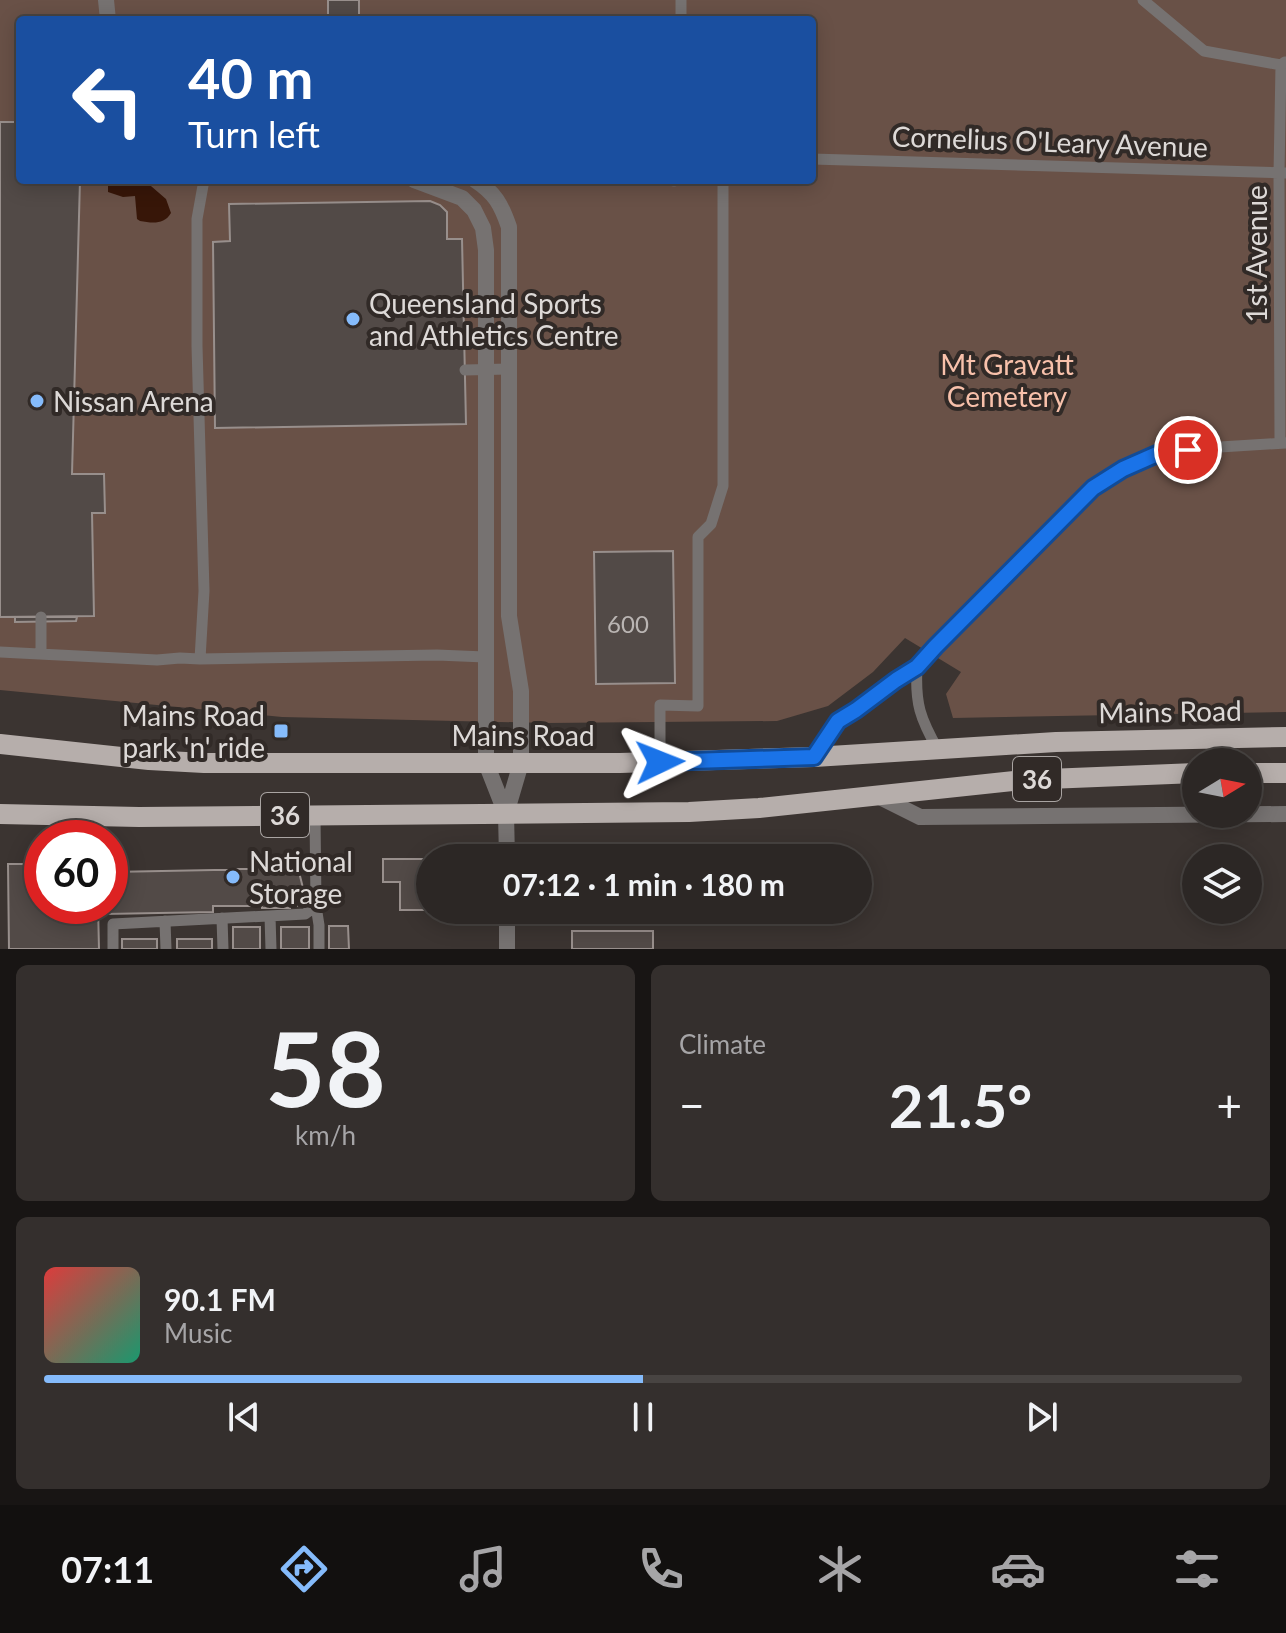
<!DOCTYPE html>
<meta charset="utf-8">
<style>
:root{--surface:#2c2725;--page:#342f2d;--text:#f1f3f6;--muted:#a6a5a7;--line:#484442;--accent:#85bbfb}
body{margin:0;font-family:Lato,sans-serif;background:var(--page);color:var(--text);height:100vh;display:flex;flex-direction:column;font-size:30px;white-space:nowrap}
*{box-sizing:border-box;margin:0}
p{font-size:26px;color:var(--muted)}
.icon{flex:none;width:44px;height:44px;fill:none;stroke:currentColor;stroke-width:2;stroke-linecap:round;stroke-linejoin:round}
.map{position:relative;height:949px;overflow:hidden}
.drawer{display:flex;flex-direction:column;gap:16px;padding:16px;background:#181514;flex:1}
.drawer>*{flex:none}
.guide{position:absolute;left:16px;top:16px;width:800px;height:168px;border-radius:8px;box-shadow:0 4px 20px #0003,0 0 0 2px var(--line);background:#1a4fa0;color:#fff;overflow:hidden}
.needle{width:52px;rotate:80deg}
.fabs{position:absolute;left:1182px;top:748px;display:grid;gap:16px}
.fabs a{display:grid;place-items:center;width:80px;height:80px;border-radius:50%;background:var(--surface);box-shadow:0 4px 20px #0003,0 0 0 2px var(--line);font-size:40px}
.speed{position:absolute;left:24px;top:820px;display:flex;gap:16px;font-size:40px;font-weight:700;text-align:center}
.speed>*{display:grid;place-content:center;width:104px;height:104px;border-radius:50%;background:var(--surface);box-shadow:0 4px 20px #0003,0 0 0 2px var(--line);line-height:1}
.speed .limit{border:12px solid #d22;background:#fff;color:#111}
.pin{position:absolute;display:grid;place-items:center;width:68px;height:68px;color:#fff;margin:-34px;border:4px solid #fff;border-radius:50%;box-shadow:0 2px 8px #0007}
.me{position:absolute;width:88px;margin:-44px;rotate:88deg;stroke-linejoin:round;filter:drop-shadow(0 0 6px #0008)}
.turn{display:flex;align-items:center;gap:28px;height:168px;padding:0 40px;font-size:36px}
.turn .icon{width:104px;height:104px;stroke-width:2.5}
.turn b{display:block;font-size:56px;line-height:68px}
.big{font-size:60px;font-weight:700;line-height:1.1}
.drawer .card{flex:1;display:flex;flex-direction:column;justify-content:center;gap:12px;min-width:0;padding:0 28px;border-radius:12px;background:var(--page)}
.drawer .dial{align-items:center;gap:0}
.dial b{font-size:104px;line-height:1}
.song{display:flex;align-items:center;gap:24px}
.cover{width:96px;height:96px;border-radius:12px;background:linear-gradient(135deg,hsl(0 70% 55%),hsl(160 70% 35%))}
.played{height:8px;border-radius:4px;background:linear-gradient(90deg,var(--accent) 50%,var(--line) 50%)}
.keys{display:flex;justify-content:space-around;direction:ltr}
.heat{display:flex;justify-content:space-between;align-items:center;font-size:44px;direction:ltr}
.drawer .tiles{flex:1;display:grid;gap:16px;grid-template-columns:1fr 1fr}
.card:last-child{grid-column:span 2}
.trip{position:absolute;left:416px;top:844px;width:456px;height:80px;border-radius:40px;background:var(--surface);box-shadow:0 4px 20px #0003,0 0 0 2px var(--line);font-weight:700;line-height:80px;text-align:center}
.menu{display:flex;height:128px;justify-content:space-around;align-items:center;background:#12100f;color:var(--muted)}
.menu .icon{width:56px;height:56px}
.menu .on{color:var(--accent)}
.menu b{font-size:36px;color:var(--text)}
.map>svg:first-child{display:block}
</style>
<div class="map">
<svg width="1286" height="949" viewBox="0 0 1286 949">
<rect width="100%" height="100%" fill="#3b3431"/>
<path fill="#695147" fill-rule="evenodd" d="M0,0h1286v712l-333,6 -7,-24 15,-22 -56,-34 -32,34 -45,34 -51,15 -230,2 -265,-6 -282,-27zM20,20h792v160h-792z"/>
<path fill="#371608" d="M108,180h36l22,19 5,14c-7,12 -19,10 -31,8l-3,-2 -2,-23 -12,1 -15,-5z"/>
<path fill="#524a47" stroke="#988f8c" stroke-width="2" d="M328,0h31v20h-31z
M0,122h20v58h60l-8,294h32l1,39h-13l2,103 -94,1z
M430,201l10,4 7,7v27h15l4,185 -251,4 -2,-186 17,-1 -1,-37z
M673,551l2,132 -79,1 -2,-132z
M15,617h62l-1,4 -61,1z
M383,859h47v51h11h-41v-28h-17z
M8,864h34v42h56l1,43h-90z
M256,866h40l3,6 4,16 -4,15h-2v3h-7v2h-28v-2h-49v6l-108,2v-8h5l1,-34 103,-2h16v2h6v-3h16v2h2z
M329,926h19l1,23h-20z
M233,927h27v22h-27z
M281,927h28v22h-28z
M572,931h81v18h-81z
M122,939h35v10h-35z
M177,939h35v10h-35z"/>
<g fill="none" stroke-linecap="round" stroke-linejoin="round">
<path stroke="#767271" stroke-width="11" d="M1143,0l61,51 77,14 4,-3
M681,20v-20
M812,159l474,14
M674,181v-1
M465,370l44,-1
M1280,443l-1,-270 2,-108
M41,617v37
M0,652l157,8 23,-2 20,1 237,-4 48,2
M200,659l4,-68 -7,-245v-127l7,-39
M917,667c-2,37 3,51 21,83
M815,756l23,-35 18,-11 40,-30 21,-13 18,-20 158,-159 30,-19 34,-15 63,-7 66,-4
M660,762v-57l38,1v-169l13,-13 12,-38v-306
M315,815l1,91 3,19v24
M270,916l1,33
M222,918l1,31
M165,921l1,28
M113,949v-25l174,-9 18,-1 11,-8"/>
<path stroke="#767271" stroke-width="16" d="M106,0l2,20
M414,180l48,18 12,12 9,18 3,22v513l20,51
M475,180c20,13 26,24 34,47v389l12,75v72l-15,51 1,44
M878,796l42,21 366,-3
M507,910v39"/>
<path stroke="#b6aeab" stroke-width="20" d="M0,744l149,16 55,3h416l194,-6 242,-15 230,-5
M1248,773h38
M0,814l139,3 550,-5 70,-4 264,-28 173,-7"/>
</g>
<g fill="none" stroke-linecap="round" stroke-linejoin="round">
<g stroke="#114b97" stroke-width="20">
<path id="route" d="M660,762l154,-5 24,-36 18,-11 40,-30 21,-13 18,-20 158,-159 30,-19 34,-15 31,-4"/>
</g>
<use href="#route" stroke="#1a73e8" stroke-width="14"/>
</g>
<g fill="#85bbfb" stroke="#312a27" stroke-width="3">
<circle cx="353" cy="319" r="8"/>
<circle cx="37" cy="401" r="8"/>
<rect x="273" y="723" width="16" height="16" rx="4"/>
<circle cx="233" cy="877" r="8"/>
</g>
<g text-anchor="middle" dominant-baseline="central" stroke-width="8" stroke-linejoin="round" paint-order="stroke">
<g font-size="24" fill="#bab5b3">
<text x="628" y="623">600</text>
</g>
<g fill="#312a27" stroke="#a9a4a2" stroke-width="2">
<rect x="1013" y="757" width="48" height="44" rx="6"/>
<rect x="261" y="793" width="48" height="44" rx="6"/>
</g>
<g font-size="26" font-weight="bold" fill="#ddd9d7">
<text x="1037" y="779">36</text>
<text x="285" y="815">36</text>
</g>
<g font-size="28" fill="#ddd9d7" stroke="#312a27">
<text transform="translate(1050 141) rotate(2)">Cornelius O'Leary Avenue</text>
<text transform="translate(1256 254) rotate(-90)">1st Avenue</text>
<text transform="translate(1170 711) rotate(-1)">Mains Road</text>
<text x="523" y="735">Mains Road</text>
</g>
<g font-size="28" fill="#ddd9d7" stroke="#312a27" text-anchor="start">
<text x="369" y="303">Queensland Sports<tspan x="369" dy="32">and Athletics Centre</tspan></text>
<text x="53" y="401">Nissan Arena</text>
<text x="265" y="715" text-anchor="end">Mains Road<tspan x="265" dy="32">park 'n' ride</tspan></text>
<text x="249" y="861">National<tspan x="249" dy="32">Storage</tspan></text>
</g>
<g font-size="28" fill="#f8c1ab" stroke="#312a27">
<text x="1007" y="364">Mt Gravatt<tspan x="1007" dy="32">Cemetery</tspan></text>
</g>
</g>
</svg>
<div class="fabs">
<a><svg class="needle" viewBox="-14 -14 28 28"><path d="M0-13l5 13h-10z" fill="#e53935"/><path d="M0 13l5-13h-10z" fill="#a6a5a7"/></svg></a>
<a><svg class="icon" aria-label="layers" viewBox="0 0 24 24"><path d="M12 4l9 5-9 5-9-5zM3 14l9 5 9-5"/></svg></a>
</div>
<div class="speed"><div class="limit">60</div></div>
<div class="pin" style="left:1188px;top:450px;background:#d93025"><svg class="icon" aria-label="arrive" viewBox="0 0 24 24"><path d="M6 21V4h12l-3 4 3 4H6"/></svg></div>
<svg class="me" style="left:660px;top:762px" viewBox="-20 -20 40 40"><path d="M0-17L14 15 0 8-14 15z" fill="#1a73e8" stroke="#fff" stroke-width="4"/></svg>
<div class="trip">07:12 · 1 min · 180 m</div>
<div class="guide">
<div class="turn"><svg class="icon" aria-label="left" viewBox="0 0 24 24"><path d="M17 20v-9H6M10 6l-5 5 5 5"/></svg><div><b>40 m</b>Turn left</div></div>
</div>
</div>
<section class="drawer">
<div class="tiles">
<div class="card dial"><b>58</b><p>km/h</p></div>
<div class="card"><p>Climate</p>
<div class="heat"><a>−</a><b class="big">21.5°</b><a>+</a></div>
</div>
<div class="card">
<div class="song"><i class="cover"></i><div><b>90.1 FM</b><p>Music</p></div></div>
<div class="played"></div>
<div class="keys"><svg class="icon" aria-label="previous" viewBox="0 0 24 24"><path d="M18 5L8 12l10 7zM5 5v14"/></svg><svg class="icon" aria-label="pause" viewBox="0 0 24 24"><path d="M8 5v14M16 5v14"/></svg><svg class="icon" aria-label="next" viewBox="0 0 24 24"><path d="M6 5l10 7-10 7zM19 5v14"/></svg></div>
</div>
</div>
</section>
<nav class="menu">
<b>07:11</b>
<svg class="icon on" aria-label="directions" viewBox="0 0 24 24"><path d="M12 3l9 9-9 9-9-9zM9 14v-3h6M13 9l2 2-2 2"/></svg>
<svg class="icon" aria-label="music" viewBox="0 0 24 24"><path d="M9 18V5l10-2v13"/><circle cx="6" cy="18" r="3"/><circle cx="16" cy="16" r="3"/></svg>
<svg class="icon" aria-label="phone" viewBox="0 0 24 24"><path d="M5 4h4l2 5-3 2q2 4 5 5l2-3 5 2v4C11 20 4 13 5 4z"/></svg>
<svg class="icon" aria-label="climate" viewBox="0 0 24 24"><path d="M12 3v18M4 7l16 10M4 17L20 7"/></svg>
<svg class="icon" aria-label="car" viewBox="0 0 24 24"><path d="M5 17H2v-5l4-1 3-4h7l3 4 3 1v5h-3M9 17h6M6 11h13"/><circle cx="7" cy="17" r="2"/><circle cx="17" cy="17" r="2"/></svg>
<svg class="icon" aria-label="filters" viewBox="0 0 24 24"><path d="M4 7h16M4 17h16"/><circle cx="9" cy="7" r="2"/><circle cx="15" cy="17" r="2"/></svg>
</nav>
